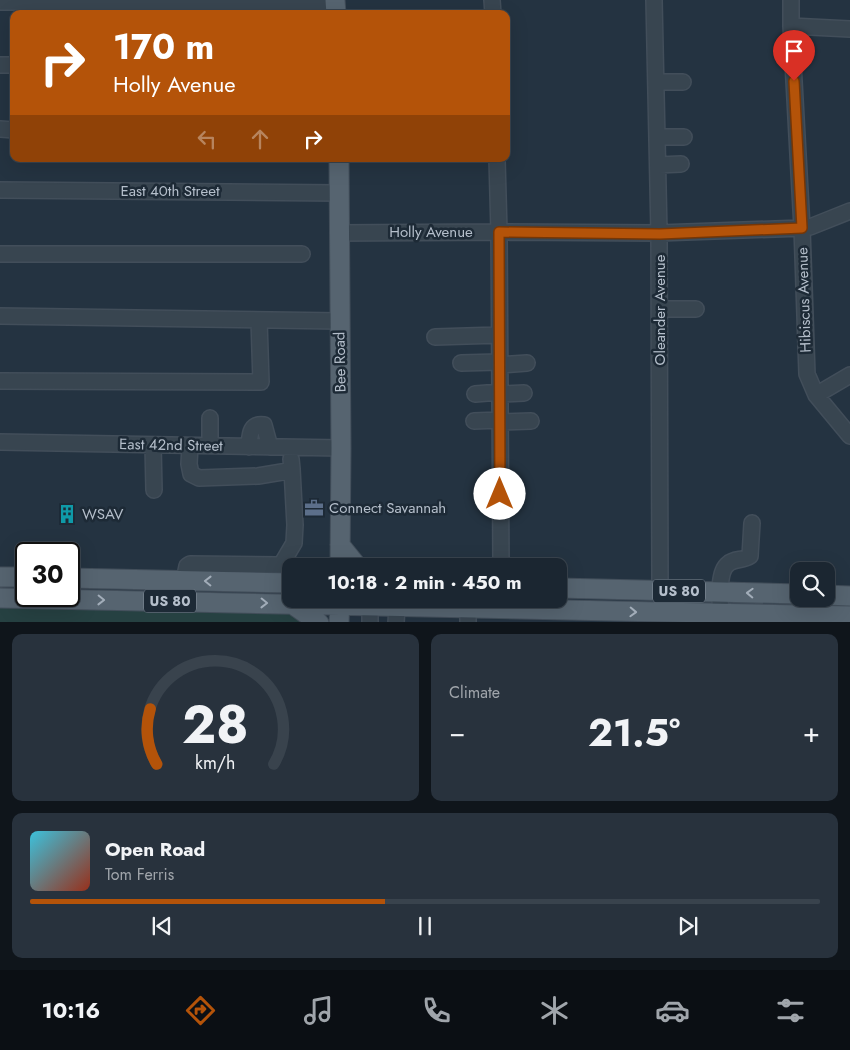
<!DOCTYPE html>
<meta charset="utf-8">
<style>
:root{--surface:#1b2631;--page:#28323d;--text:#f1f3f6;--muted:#a0a5ab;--line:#39434d;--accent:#b45309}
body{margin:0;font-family:Jost,sans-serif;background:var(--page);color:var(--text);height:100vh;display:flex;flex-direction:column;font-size:19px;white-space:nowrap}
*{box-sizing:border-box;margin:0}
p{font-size:16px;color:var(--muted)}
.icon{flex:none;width:28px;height:28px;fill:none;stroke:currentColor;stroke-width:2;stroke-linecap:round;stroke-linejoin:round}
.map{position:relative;height:622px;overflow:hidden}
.side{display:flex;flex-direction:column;gap:12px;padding:12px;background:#0f151b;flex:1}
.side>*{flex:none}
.guide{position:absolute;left:10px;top:10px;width:500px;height:152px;border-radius:10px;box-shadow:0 5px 20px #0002,0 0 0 1px var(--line);background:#b45309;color:#fff;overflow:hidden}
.buttons{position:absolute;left:790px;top:562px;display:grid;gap:10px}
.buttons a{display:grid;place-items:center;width:45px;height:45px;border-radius:10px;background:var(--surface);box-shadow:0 5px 20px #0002,0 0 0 1px var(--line);font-size:25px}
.speed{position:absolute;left:15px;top:542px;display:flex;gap:10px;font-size:25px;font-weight:700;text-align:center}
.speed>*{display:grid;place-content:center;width:65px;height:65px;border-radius:50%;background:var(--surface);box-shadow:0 5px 20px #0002,0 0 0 1px var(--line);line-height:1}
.speed .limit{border:2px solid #111;border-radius:8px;background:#fff;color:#111}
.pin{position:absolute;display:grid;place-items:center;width:42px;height:42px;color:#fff;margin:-51px -21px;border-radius:50% 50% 50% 0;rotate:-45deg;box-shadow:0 0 5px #0007}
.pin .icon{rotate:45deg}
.me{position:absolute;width:55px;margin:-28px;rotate:0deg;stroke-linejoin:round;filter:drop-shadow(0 0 4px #0008)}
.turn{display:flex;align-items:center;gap:18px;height:105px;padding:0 20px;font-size:22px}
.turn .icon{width:65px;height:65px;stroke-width:2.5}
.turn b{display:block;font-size:35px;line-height:42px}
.lanes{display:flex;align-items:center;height:48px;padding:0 20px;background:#0003;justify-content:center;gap:25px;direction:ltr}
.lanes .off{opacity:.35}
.big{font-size:38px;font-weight:700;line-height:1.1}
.side .widget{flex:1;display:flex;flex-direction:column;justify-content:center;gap:8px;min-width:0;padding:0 18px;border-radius:10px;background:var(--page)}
.side .dial{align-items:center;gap:0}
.dial svg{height:130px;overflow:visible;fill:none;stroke:var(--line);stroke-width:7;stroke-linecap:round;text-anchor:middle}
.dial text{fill:var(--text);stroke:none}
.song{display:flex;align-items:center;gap:15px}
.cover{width:60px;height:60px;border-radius:8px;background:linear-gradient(135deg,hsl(190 70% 55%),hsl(10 70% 35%))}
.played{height:5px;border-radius:2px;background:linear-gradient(90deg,var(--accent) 45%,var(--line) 45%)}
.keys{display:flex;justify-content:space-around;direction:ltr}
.heat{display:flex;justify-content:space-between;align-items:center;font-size:28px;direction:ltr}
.side .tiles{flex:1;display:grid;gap:12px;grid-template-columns:1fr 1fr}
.widget:last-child{grid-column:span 2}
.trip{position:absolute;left:282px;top:558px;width:285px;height:50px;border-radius:10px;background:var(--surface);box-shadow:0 5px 20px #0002,0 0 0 1px var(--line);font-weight:700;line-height:50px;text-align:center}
.dock{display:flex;height:80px;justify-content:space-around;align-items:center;background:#0b0f14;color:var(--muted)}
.dock .icon{width:35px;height:35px}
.dock .selected{color:var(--accent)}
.dock b{font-size:22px;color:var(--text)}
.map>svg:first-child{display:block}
</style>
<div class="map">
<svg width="850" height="623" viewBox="0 0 850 623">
<rect width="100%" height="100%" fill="#243341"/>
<path fill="#264142" d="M0,605l290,8 24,10h-314z"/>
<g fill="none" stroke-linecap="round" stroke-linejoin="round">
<g stroke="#424e5a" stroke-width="18">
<path id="minor" d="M492,0l1,14
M654,0l5,233 1,357
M791,0v26l11,202 5,146 9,21 34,41
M0,2l335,1
M791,26l59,3
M0,65h14
M656,82h27
M0,129l14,1
M657,137h27
M497,159l2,73 2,334
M658,165l23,-1
M0,190l339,3
M338,233l161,-1 160,1 143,-5 8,-1 40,-16
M0,254h302
M660,309h36
M0,316l339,5
M435,337l64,-2
M461,363l38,-1
M499,365l28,-2
M0,381l261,1 -2,-62
M475,394l25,-2
M500,394l24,-1
M816,395l34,-20
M474,421l26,-1
M500,422l31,-1
M0,442l341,6
M153,445l1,45
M190,446l-1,18 2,10 8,4 59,-2 30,-5 4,-2 -1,-10
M210,446v-28
M249,447c1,-11 0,-24 15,-22l6,22
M184,581l3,-15 3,-2 91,1 13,-22 1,-18 -3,-56
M370,606v17
M396,623l1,-17
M468,623v-15
M721,623c0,-15 -5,-50 7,-59 6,-6 15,-3 22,-8l2,-33"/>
</g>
<g stroke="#424e5a" stroke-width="21">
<path id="major" d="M335,0l1,14
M339,159l2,289 -1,118
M340,545l17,21
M0,577h26
M69,578l222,5
M559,588l240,6
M826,595l24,1
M0,598l850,18
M292,604l27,19
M339,623l1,-24"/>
</g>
<use href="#minor" stroke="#384550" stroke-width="15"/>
<use href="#major" stroke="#566470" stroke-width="19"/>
</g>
<defs><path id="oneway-chevron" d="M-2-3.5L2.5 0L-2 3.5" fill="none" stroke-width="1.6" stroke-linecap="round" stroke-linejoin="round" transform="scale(1.25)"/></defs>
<g stroke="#a2adb9">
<use href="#oneway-chevron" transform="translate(208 581) rotate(-179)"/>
<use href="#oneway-chevron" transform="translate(750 593) rotate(-178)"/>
<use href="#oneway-chevron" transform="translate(101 600) rotate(1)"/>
<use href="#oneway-chevron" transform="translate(264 603) rotate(1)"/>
<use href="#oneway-chevron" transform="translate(633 612) rotate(2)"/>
</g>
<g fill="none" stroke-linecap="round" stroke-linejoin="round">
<g stroke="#753606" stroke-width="12">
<path id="route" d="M500,494l-1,-262 161,2 142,-6 -8,-147"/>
</g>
<use href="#route" stroke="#b45309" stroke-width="9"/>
</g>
<defs>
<g id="office-bare" transform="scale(1.5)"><path d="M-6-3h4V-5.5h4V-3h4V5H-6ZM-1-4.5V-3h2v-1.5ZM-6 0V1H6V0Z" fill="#5c6f8a" stroke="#1d2a36" stroke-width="2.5" paint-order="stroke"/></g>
<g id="building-bare" transform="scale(1.5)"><path d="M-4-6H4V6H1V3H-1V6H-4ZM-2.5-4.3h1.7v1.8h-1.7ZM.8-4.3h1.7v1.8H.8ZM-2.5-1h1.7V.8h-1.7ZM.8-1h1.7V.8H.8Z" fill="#0f9aa8" stroke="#1d2a36" stroke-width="2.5" paint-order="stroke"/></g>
</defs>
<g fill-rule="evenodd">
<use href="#office-bare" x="314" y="508"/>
<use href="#building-bare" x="67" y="514"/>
</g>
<g text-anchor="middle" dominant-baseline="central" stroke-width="5" stroke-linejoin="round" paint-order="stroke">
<g fill="#1d2a36" stroke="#87929e" stroke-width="1">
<rect x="653" y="579.5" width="52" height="23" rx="4"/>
<rect x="144" y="589.5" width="52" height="23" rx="4"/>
</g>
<g font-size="14" font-weight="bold" fill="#b5bfcb">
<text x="679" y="591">US 80</text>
<text x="170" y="601">US 80</text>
</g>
<g font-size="15" fill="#b5bfcb" stroke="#1d2a36">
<text x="170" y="191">East 40th Street</text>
<text x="431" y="232">Holly Avenue</text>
<text transform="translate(804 300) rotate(-92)">Hibiscus Avenue</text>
<text transform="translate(660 310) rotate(-90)">Oleander Avenue</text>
<text transform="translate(340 362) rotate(-91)">Bee Road</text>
<text transform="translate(171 445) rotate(1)">East 42nd Street</text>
</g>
<g font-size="15" fill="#b5bfcb" stroke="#1d2a36" text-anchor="start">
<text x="329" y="508">Connect Savannah</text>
<text x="82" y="514">WSAV</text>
</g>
</g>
</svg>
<div class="buttons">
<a><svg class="icon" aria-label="search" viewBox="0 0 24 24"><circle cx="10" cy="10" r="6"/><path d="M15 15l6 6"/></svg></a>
</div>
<div class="speed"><div class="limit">30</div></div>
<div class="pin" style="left:794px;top:81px;background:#d93025"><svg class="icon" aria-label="arrive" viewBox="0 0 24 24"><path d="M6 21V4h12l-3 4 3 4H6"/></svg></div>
<svg class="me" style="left:500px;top:494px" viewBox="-20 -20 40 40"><circle r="19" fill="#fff"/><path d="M0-13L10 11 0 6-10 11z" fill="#b45309"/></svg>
<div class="trip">10:18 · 2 min · 450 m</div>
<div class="guide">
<div class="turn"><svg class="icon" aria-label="right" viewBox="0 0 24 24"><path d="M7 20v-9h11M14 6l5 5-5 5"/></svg><div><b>170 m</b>Holly Avenue</div></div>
<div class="lanes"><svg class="icon off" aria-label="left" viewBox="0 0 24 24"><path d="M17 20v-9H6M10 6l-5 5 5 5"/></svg><svg class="icon off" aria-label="ahead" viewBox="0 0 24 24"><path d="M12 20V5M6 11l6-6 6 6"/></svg><svg class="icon" aria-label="right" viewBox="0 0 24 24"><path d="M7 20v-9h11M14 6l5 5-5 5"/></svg></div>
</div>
</div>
<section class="side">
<div class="tiles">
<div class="widget dial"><svg viewBox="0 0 100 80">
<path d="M14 69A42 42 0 1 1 86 69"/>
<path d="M14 69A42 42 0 0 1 10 35" stroke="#b45309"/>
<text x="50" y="56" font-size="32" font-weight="700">28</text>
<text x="50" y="72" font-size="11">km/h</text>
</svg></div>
<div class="widget"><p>Climate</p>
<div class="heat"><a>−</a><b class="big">21.5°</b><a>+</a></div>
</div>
<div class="widget">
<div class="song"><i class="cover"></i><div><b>Open Road</b><p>Tom Ferris</p></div></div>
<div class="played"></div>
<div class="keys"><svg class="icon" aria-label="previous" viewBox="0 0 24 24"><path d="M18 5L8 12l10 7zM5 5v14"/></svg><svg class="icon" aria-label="pause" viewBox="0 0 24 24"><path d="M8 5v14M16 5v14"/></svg><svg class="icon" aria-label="next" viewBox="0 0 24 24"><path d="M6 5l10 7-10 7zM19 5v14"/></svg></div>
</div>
</div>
</section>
<nav class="dock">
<b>10:16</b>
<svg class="icon selected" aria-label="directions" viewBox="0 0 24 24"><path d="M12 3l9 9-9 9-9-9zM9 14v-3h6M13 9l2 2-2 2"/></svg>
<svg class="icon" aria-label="music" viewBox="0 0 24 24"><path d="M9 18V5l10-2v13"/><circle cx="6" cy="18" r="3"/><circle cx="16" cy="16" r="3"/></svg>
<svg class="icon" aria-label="phone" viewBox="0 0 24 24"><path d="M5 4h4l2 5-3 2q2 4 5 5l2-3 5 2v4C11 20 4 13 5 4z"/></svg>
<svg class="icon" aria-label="climate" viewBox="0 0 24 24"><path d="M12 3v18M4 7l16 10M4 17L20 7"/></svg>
<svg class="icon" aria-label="car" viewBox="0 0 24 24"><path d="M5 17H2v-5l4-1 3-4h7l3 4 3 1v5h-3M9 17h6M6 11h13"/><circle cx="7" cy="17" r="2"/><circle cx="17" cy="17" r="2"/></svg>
<svg class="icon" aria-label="filters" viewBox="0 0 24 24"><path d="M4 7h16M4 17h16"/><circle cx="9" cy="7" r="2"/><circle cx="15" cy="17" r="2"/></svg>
</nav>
